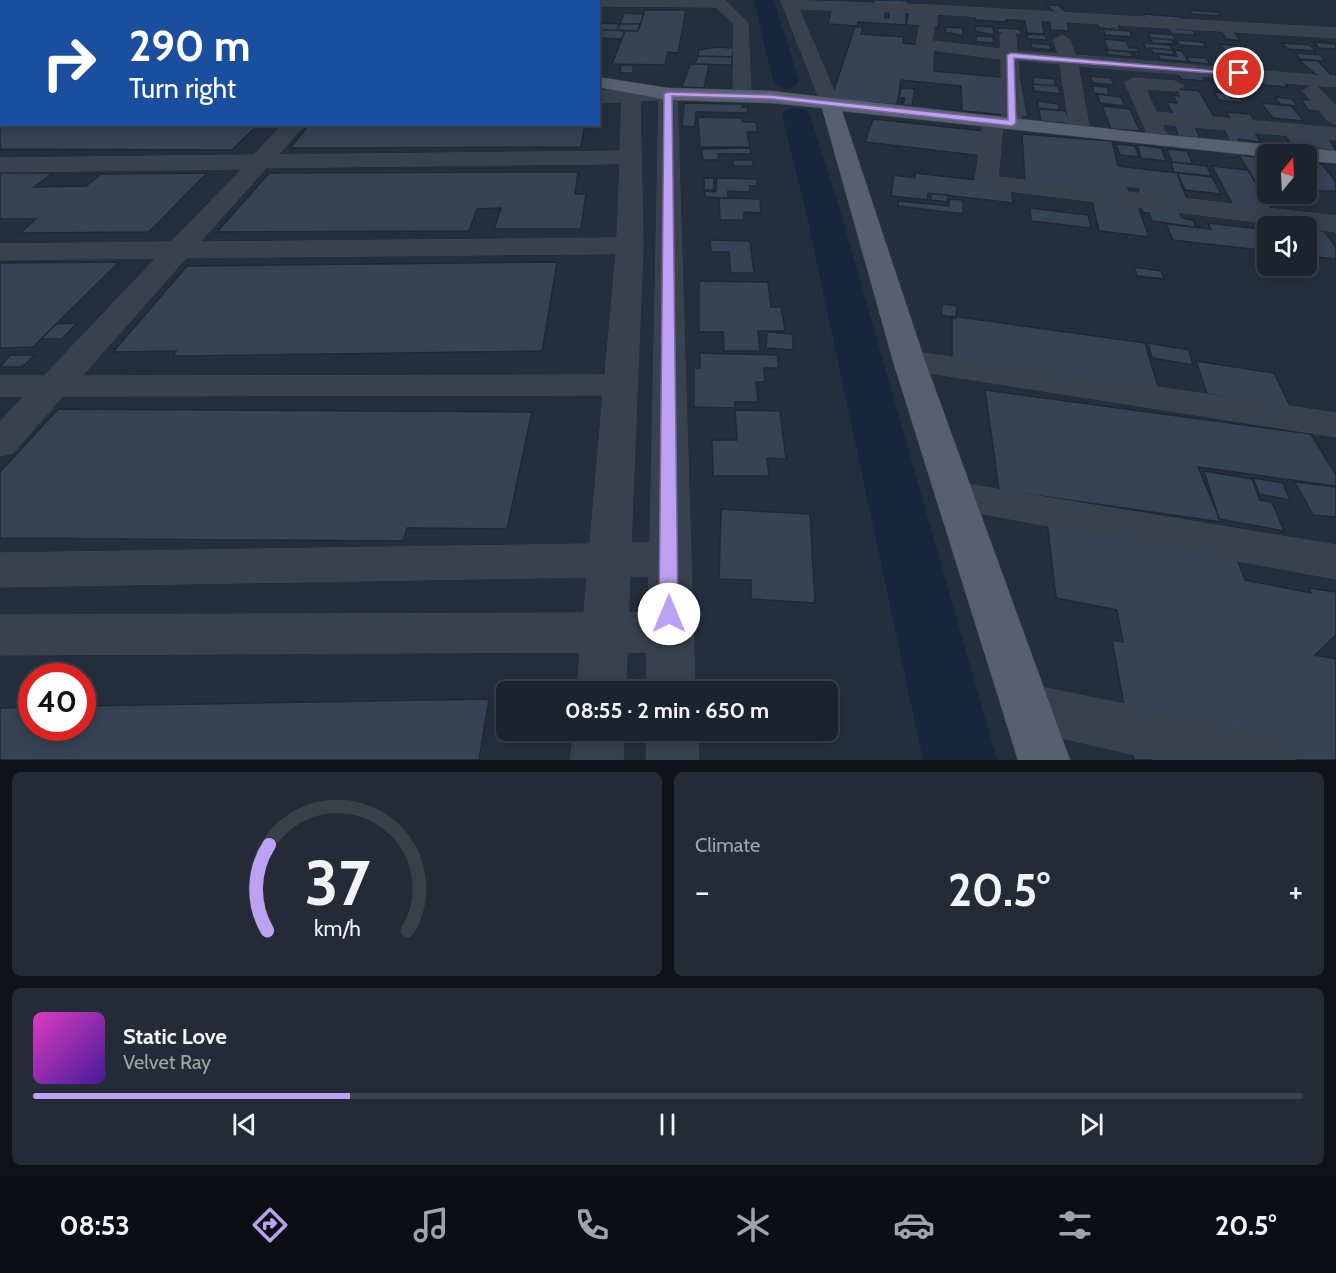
<!DOCTYPE html>
<meta charset="utf-8">
<style>
:root{--surface:#1b232e;--page:#242b36;--text:#f1f3f6;--muted:#a0a4aa;--line:#39404a;--accent:#bca0f2}
body{margin:0;font-family:Cabin,sans-serif;background:var(--page);color:var(--text);height:100vh;display:flex;flex-direction:column;font-size:22px;white-space:nowrap}
*{box-sizing:border-box;margin:0}
p{font-size:20px;color:var(--muted)}
.icon{flex:none;width:33px;height:33px;fill:none;stroke:currentColor;stroke-width:2;stroke-linecap:round;stroke-linejoin:round}
.map{position:relative;height:760px;overflow:hidden}
.drawer{display:flex;flex-direction:column;gap:12px;padding:12px;background:#0f1319;flex:1}
.drawer>*{flex:none}
.banner{position:absolute;left:0px;top:0px;width:600px;height:126px;box-shadow:0 3px 15px #0003,0 0 0 2px var(--line);background:#1a4fa0;color:#fff;overflow:hidden}
.needle{width:39px;rotate:18deg}
.buttons{position:absolute;left:1257px;top:144px;display:grid;gap:12px}
.buttons a{display:grid;place-items:center;width:60px;height:60px;border-radius:9px;background:var(--surface);box-shadow:0 3px 15px #0003,0 0 0 2px var(--line);font-size:30px}
.speed{position:absolute;left:18px;top:663px;display:flex;gap:12px;font-size:30px;font-weight:700;text-align:center}
.speed>*{display:grid;place-content:center;width:78px;height:78px;border-radius:50%;background:var(--surface);box-shadow:0 3px 15px #0003,0 0 0 2px var(--line);line-height:1}
.speed .limit{border:9px solid #d22;background:#fff;color:#111}
.pin{position:absolute;display:grid;place-items:center;width:51px;height:51px;color:#fff;margin:-26px;border:3px solid #fff;border-radius:50%;box-shadow:0 2px 6px #0007}
.me{position:absolute;width:66px;margin:-33px;rotate:0deg;stroke-linejoin:round;filter:drop-shadow(0 0 4px #0008)}
.turn{display:flex;align-items:center;gap:21px;height:126px;padding:0 30px;font-size:27px}
.turn .icon{width:78px;height:78px;stroke-width:2.5}
.turn b{display:block;font-size:42px;line-height:51px}
.big{font-size:45px;font-weight:700;line-height:1.1}
.drawer .tile{flex:1;display:flex;flex-direction:column;justify-content:center;gap:9px;min-width:0;padding:0 21px;border-radius:9px;background:var(--page)}
.drawer .dial{align-items:center;gap:0}
.dial svg{height:156px;overflow:visible;fill:none;stroke:var(--line);stroke-width:7;stroke-linecap:round;text-anchor:middle}
.dial text{fill:var(--text);stroke:none}
.song{display:flex;align-items:center;gap:18px}
.cover{width:72px;height:72px;border-radius:9px;background:linear-gradient(135deg,hsl(310 70% 55%),hsl(260 70% 35%))}
.played{height:6px;border-radius:3px;background:linear-gradient(90deg,var(--accent) 25%,var(--line) 25%)}
.keys{display:flex;justify-content:space-around;direction:ltr}
.heat{display:flex;justify-content:space-between;align-items:center;font-size:33px;direction:ltr}
.drawer .tiles{flex:1;display:grid;gap:12px;grid-template-columns:1fr 1fr}
.tile:last-child{grid-column:span 2}
.trip{position:absolute;left:496px;top:681px;width:342px;height:60px;border-radius:9px;background:var(--surface);box-shadow:0 3px 15px #0003,0 0 0 2px var(--line);font-weight:700;line-height:60px;text-align:center}
.menu{display:flex;height:96px;justify-content:space-around;align-items:center;background:#0b0e12;color:var(--muted)}
.menu .icon{width:42px;height:42px}
.menu .active{color:var(--accent)}
.menu b{font-size:27px;color:var(--text)}
.map>svg:first-child{display:block}
</style>
<div class="map">
<svg width="1336" height="760" viewBox="0 0 1336 760">
<rect width="100%" height="100%" fill="#242f3e"/>
<g fill="none" stroke-linecap="round" stroke-linejoin="round">
<path fill="#17263c" fill-rule="evenodd" d="M754,0h20l25,81 -4,5 -9,3 -9,-3 -4,-5z
M796,108l10,2 4,6 29,91 158,553h-74l-118,-553 -23,-91 4,-6z"/>
</g>
<path fill="#364354" stroke="#1f2835" stroke-width="1.5" d="M851,0h48l8,1 3,6 -34,-1 -2,-4z
M1046,5h12l9,8 -13,-1z
M832,7l53,3v8h4v-8l17,1v14l-48,-3 -1,4 -29,-2z
M645,10h41l-8,43 -10,-1 -3,13 -53,-1 13,-33h13z
M1189,10l28,2 4,4 -29,-2z
M909,11l30,2 -1,14 -32,-2z
M624,13l20,1 -4,10h-20z
M1143,14l39,3 2,2h-9l2,2 -31,-2z
M976,15l39,2 1,3 -10,-1v3l-31,-2z
M1024,17l18,2 2,15 -17,-1z
M1049,19l17,1 3,11 -18,-1z
M598,23l22,1 -3,6h-19z
M1097,23l21,1 3,6 -22,-2z
M1165,23l8,1 4,5 16,1 3,5 -24,-1z
M620,24h20l-2,7 -21,-1z
M975,26l18,1 1,8 -19,-4z
M855,27h8l-2,7 43,3 -1,6 32,3 -1,25 87,8 7,38 -66,-6 -1,-25 -60,-6 -4,25 -66,-6z
M946,27l17,1v8l-18,-4z
M997,28l23,1 1,6 -23,-2z
M1103,29l27,2 2,6 -27,-2z
M598,30h19l8,1 -3,8 -24,-1z
M1220,30l14,1 6,10 -14,-2z
M1148,33l25,2 2,5 -24,-2z
M1027,34l18,1 2,5 -19,-1z
M976,36l17,1 1,6 -18,-1z
M1149,38l22,2 4,4 -22,-1z
M1104,39l22,2 3,7h8l2,4 -31,-2z
M1176,40l27,2 4,5 -27,-2z
M1314,42l22,2v5l-17,-1z
M1031,43l19,2 1,5 -19,-2z
M1143,43l27,2 3,5 -27,-2z
M1282,43l28,2 6,6 -28,-2z
M1219,44l20,2 3,4h7l13,16 -23,-2z
M716,47l18,1 -2,9 -34,-1 1,-6z
M1150,48l22,2 4,5 -23,-2z
M1106,50l24,2 3,5 -25,-2z
M1174,50l8,1 7,11 -29,-3 -2,-5 19,2z
M1295,53l25,2 5,6 -25,-2z
M698,56l34,1v8l-37,-1z
M1186,57l20,1 4,6 -20,-2z
M1299,60l19,1 12,13h6v6l-21,-6z
M690,64h19l-5,24 -22,-1z
M621,65h12v8h-13z
M1176,70l24,2 6,9 -25,-2z
M1090,76l21,2 3,7 -21,-2z
M1032,77l22,2 2,7 -22,-2z
M1257,77l24,2 7,8 -24,-2z
M1033,84l25,2 2,8 -26,-3z
M1235,84l16,2 3,7 -15,-2z
M1092,86l15,1 2,8 -15,-2z
M901,88l14,1 -3,17 -9,-1 2,-7h-6z
M1176,89l23,2 17,29 -42,-4 -7,-14 10,1 -4,-8 6,1z
M1215,92l13,1 3,5 11,1 2,4 -26,-3z
M1097,94l24,3 4,9 -25,-3z
M1275,97l17,2 5,7 -17,-2z
M1301,99l28,2 4,12 -25,-3z
M1038,101l21,3v6l-21,-2z
M684,103l58,1v3h6v6l-52,-1 -1,15 -13,-1z
M1261,103l30,3 13,15 -31,-3z
M1102,106l28,3 10,22 -29,-2z
M1039,109l27,2 4,13 -29,-3z
M1226,112l24,2 8,10 -26,-2z
M698,117l44,1 1,4h13l2,10h-11l3,15h-50z
M873,119l111,12 -1,25 -118,-14z
M1174,122l20,2 6,14 -22,-2z
M6,124h253l-27,26 -232,-1v-21z
M310,124h275l-4,23 -291,1z
M1222,125l31,3 7,14 -22,-3 2,4 -10,-1z
M1281,130l46,5 9,16 -44,-5z
M1022,134l90,7 6,25 59,7 11,29 -48,-5 -2,-8 -10,-1 3,8 -106,-13z
M1116,144l19,2 4,11 -19,-2z
M1137,145l24,3 5,13 -25,-3z
M750,148l1,6h-33l1,6h-16l-2,-11z
M1167,149l20,2 6,13 -21,-2z
M1239,155l27,3 2,26 -12,-1z
M732,160h20l2,6h-20z
M1171,162l36,4 4,10 -37,-4z
M1306,162l16,2 14,18v9h-30z
M1212,166l36,4 25,41 -39,-4z
M578,172l-3,22h11l-5,35h-87l7,-21 -24,1 -8,22 -252,1 52,-59z
M0,173h53l-19,14 52,-1 15,-12 106,-1 -58,59 -129,1 16,-14h-36z
M915,173l96,11 2,19 -85,-10 -1,7 -36,-4 3,-21 21,3z
M1177,173l35,4 9,17 -36,-4z
M704,178h10v12h-10z
M717,178l40,1v7h-7v6l-22,-1v7l-23,-1v-6l11,1z
M931,194l17,1v7l-17,-2z
M1091,197l46,6 12,34 -50,-6z
M719,198l41,1 1,14 -17,-1v8h-24z
M949,199l14,1v14l-65,-8v-5l51,5z
M1139,204l38,4 5,10 11,2 2,6 13,3 -56,-8 -3,-8h-6z
M1030,208l58,7 3,13 -60,-7z
M1208,223l60,7v21l-95,-11 -7,-16 45,5z
M1306,229l18,2 12,16v12l-30,-3z
M710,240l40,1 4,32h-23l-2,-21h-18z
M119,262l-86,85 -33,1v-85z
M557,262l-15,89 -369,5 3,-5 -63,1 74,-86z
M1134,267l27,4 3,8 -27,-3z
M699,281l69,1 3,25h10l4,24h-27l2,20h-36l-1,-19h-24z
M942,304l15,2 -1,12 -15,-3z
M952,316l193,27 14,47 -207,-31z
M77,323l-15,16h-21l15,-15z
M767,332l26,2v16l-27,-2z
M1148,343l41,7 4,15 -41,-7z
M700,353l77,2 2,13h-15l1,14h-9l2,20h-23v6l-41,-1v-39h6z
M10,355h25l-13,12h-22z
M1196,361l78,12 17,35 -84,-14z
M985,390l326,44 25,41v11l-138,-19 23,55 -222,-32z
M58,409l474,3 -25,117 -100,-1 -4,13 -403,-3v-66z
M735,410l45,1 6,48 -19,-1 2,18h-56l-1,-36h25z
M1204,471l48,8 8,21 12,2 12,29 -65,-12z
M1253,478l30,5 7,17 -31,-6z
M1295,482l41,5v30l-23,-2z
M721,509l89,5 5,89 -64,-4v-19l-32,-1z
M1047,521l189,35 9,24 66,13 -2,-5 27,4v43l-21,20 21,4v101h-202l-22,-120 11,2 -6,-32 -61,-12z
M489,699l-10,61h-479v-52l32,-1v21h50v-22z"/>
<g fill="none" stroke-linecap="round" stroke-linejoin="round">
<g stroke="#414a57" stroke-width="1">
<path id="minor" d="M50,0h15l-17,2z
M462,0h104l2,2h-105z
M593,0h132l23,23 3,73 -9,6 -9,-6 1,-72 -18,-17 -118,-1v-4z
M781,0l149,5 406,23v10l-400,-24 -4,27 69,8 -1,-14 8,-5 8,5 1,16 41,3 -4,-14 8,-5 8,5 5,15 261,22v10l-258,-21 12,65 -3,4h-14l-3,-4 -10,-67 -42,-4 4,63 -3,4 -7,2 -9,-5 -5,53 338,39v16l-358,-45 -3,-5 8,-61 3,-4 7,-2 9,5 -1,-61 -83,-11 -2,-3 6,-32 -123,-4 41,96 -2,4h-14z
M0,19h2l-2,9z
M1134,78l41,3 9,5 -9,5 -29,-2 10,23 180,16v12l-174,-16 7,16 -3,4h-14l-27,-61z
M1312,86l6,1 18,19v18l-7,-2 -26,-31z
M668,88l9,6 18,598h-48v-40h-20l-2,40h-48l3,-40 -580,3v-40l584,-2 3,-36 -587,10v-34l590,-9 13,-149 -540,1 -50,57 -13,3v-34l24,-26h-24v-20h44l112,-118 -156,2v-16l171,-2 71,-73 -242,3v-14l254,-3 29,-31h22l-27,31 342,-4 2,-49 -24,1v-12zM659,100l-9,443h-19l12,-297 -3,-145zM620,164l-3,74 -417,4 66,-74zM616,254l-11,121 -523,1 104,-118zM630,576h19l-1,36 -19,1z
M909,351l427,62v24l-438,-69 -5,-7 5,-7z
M954,482l382,63v34l-396,-73 -5,-10 5,-10z
M1026,684l244,50 19,8 7,18h-138l-132,-30 -18,-7 -7,-16 7,-16z
M574,730h50l-1,30h-52z
M647,730h50l2,30h-52z"/>
</g>
<g stroke="#414a57" stroke-width="1">
<path id="major" d="M153,0h15l-17,2z
M185,0h15l-17,2z
M0,68h2l-2,11z
M598,77l70,11 103,3 374,42 191,18v12l-30,-2v-7h-38v3l-426,-46 83,250 145,399h-52l-125,-399 -71,-253 -51,-5 -103,-3 -70,-13z
M0,95h2l-2,12z"/>
</g>
<use href="#minor" fill="#38414e" fill-rule="evenodd"/>
<use href="#major" fill="#56606e" fill-rule="evenodd"/>
</g>
<path fill="#bca0f2" stroke="#7a689d" stroke-width="1.5" d="M1011,53l231,20 -3,2 -225,-17 2,65 -4,3 -241,-27 -99,-3 6,518 -3,5 -6,3 -7,-3 -3,-5 5,-520 4,-2 103,3 237,25 -1,-65z"/>
</svg>
<div class="buttons">
<a><svg class="needle" viewBox="-14 -14 28 28"><path d="M0-13l5 13h-10z" fill="#e53935"/><path d="M0 13l5-13h-10z" fill="#a0a4aa"/></svg></a>
<a><svg class="icon" aria-label="sound" viewBox="0 0 24 24"><path d="M4 9h4l5-4v14l-5-4H4zM17 9q2 3 0 6"/></svg></a>
</div>
<div class="speed"><div class="limit">40</div></div>
<div class="pin" style="left:1239px;top:73px;background:#d93025"><svg class="icon" aria-label="arrive" viewBox="0 0 24 24"><path d="M6 21V4h12l-3 4 3 4H6"/></svg></div>
<svg class="me" style="left:669px;top:614px" viewBox="-20 -20 40 40"><circle r="19" fill="#fff"/><path d="M0-13L10 11 0 6-10 11z" fill="#bca0f2"/></svg>
<div class="trip">08:55 · 2 min · 650 m</div>
<div class="banner">
<div class="turn"><svg class="icon" aria-label="right" viewBox="0 0 24 24"><path d="M7 20v-9h11M14 6l5 5-5 5"/></svg><div><b>290 m</b>Turn right</div></div>
</div>
</div>
<section class="drawer">
<div class="tiles">
<div class="tile dial"><svg viewBox="0 0 100 80">
<path d="M14 69A42 42 0 1 1 86 69"/>
<path d="M14 69A42 42 0 0 1 15 25" stroke="#bca0f2"/>
<text x="50" y="56" font-size="32" font-weight="700">37</text>
<text x="50" y="72" font-size="11">km/h</text>
</svg></div>
<div class="tile"><p>Climate</p>
<div class="heat"><a>−</a><b class="big">20.5°</b><a>+</a></div>
</div>
<div class="tile">
<div class="song"><i class="cover"></i><div><b>Static Love</b><p>Velvet Ray</p></div></div>
<div class="played"></div>
<div class="keys"><svg class="icon" aria-label="previous" viewBox="0 0 24 24"><path d="M18 5L8 12l10 7zM5 5v14"/></svg><svg class="icon" aria-label="pause" viewBox="0 0 24 24"><path d="M8 5v14M16 5v14"/></svg><svg class="icon" aria-label="next" viewBox="0 0 24 24"><path d="M6 5l10 7-10 7zM19 5v14"/></svg></div>
</div>
</div>
</section>
<nav class="menu">
<b>08:53</b>
<svg class="icon active" aria-label="directions" viewBox="0 0 24 24"><path d="M12 3l9 9-9 9-9-9zM9 14v-3h6M13 9l2 2-2 2"/></svg>
<svg class="icon" aria-label="music" viewBox="0 0 24 24"><path d="M9 18V5l10-2v13"/><circle cx="6" cy="18" r="3"/><circle cx="16" cy="16" r="3"/></svg>
<svg class="icon" aria-label="phone" viewBox="0 0 24 24"><path d="M5 4h4l2 5-3 2q2 4 5 5l2-3 5 2v4C11 20 4 13 5 4z"/></svg>
<svg class="icon" aria-label="climate" viewBox="0 0 24 24"><path d="M12 3v18M4 7l16 10M4 17L20 7"/></svg>
<svg class="icon" aria-label="car" viewBox="0 0 24 24"><path d="M5 17H2v-5l4-1 3-4h7l3 4 3 1v5h-3M9 17h6M6 11h13"/><circle cx="7" cy="17" r="2"/><circle cx="17" cy="17" r="2"/></svg>
<svg class="icon" aria-label="filters" viewBox="0 0 24 24"><path d="M4 7h16M4 17h16"/><circle cx="9" cy="7" r="2"/><circle cx="15" cy="17" r="2"/></svg>
<b>20.5°</b>
</nav>
